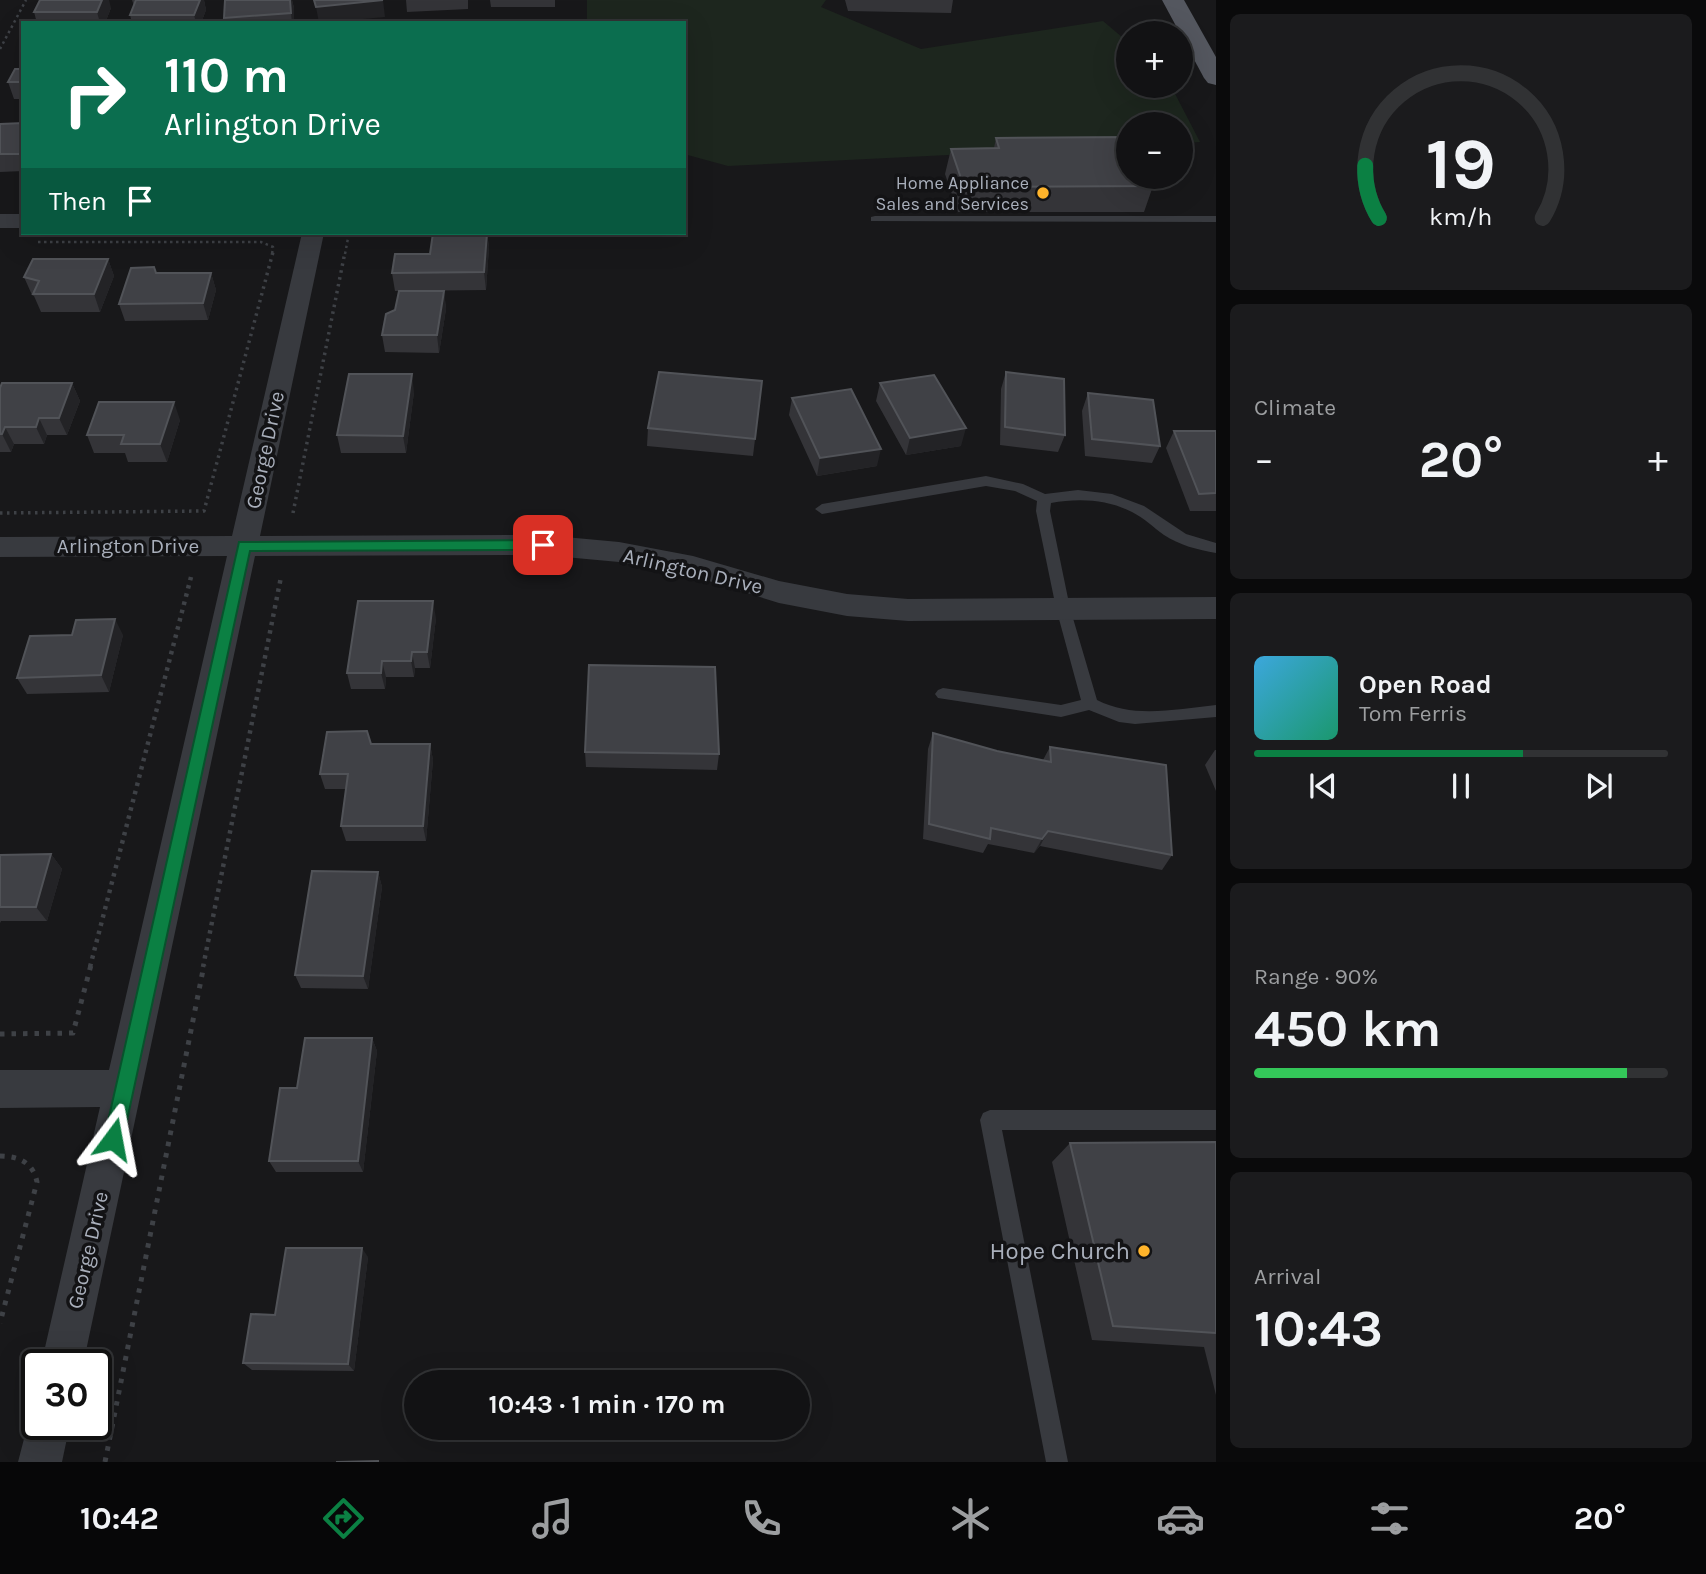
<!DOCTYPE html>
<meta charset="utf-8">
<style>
:root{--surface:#121214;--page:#1b1b1d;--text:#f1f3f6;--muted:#9c9ea0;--line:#313234;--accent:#0b8043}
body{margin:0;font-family:Karla,sans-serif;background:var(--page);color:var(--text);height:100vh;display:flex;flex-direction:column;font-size:26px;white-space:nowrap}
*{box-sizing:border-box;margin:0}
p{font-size:23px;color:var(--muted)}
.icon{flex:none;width:38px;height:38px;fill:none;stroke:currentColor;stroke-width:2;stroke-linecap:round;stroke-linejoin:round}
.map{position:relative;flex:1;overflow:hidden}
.side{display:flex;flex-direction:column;gap:14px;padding:14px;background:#0a0a0b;width:490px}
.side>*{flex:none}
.top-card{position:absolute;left:21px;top:21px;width:665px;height:214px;border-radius:0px;box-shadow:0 7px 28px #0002,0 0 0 2px var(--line);background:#0b6e4f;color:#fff;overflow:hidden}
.controls{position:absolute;left:1116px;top:21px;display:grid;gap:14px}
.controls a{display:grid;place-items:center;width:77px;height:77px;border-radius:50%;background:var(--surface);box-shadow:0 7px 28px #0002,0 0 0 2px var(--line);font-size:35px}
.speed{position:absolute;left:21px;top:1349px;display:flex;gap:14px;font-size:35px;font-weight:700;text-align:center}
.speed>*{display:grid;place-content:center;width:91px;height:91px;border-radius:50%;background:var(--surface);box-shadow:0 7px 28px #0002,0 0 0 2px var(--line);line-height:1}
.speed .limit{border:4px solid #111;border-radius:10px;background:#fff;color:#111}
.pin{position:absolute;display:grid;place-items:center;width:60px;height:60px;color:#fff;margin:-30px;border-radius:14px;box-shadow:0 4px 10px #0006}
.me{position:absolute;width:77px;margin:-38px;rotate:13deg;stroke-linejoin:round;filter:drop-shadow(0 0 5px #0008)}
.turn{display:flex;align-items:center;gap:24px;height:147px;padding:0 28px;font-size:32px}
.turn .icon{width:91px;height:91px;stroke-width:2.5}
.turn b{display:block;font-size:49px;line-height:60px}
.then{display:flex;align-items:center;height:66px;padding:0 28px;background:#0003;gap:14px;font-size:26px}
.big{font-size:52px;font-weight:700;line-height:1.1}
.side .widget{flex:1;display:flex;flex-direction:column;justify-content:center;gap:10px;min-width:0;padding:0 24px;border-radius:10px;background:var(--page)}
.side .dial{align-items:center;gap:0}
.dial svg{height:182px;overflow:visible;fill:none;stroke:var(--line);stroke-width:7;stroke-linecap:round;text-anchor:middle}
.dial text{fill:var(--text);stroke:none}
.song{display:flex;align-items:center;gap:21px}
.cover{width:84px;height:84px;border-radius:10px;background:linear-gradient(135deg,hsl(200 70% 55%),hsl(160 70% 35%))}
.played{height:7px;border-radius:4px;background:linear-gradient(90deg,var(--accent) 65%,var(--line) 65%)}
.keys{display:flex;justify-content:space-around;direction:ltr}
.heat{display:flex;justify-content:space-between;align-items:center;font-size:38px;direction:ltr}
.charge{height:10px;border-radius:5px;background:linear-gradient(90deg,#34c759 90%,var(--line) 0)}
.trip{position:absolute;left:404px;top:1370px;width:406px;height:70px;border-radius:35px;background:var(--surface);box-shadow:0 7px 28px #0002,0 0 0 2px var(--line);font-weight:700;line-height:70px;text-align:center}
.tab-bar{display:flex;height:112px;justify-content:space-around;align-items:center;background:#070708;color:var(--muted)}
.tab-bar .icon{width:49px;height:49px}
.tab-bar .active{color:var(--accent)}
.tab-bar b{font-size:32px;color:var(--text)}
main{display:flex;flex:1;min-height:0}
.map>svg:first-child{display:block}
</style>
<main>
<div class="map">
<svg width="1216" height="1462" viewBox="0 0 1216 1462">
<rect width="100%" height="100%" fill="#18181a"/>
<path fill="#1d261e" d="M587,0h239l-5,7 100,42 182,-28 26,22v43h42l29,56 -19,1v-19h-52v22l-401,20 -44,-12v-131h-97z"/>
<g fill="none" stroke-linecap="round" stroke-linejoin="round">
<path stroke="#3e4146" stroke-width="2.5" stroke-dasharray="2.5 3.5" stroke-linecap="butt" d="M0,49l26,-49
M38,242h223l12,5 -1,7
M345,254l4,-21"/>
<path stroke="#3e4146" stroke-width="3.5" stroke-dasharray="2.5 4.5" stroke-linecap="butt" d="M0,513l204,-2 69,-259
M293,513l52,-261"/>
<path stroke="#3e4146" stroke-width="4.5" stroke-dasharray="3.5 5" stroke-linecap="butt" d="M90,967l101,-390
M203,967l78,-390"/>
<path stroke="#3e4146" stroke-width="5" stroke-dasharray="4.5 7" stroke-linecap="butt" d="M0,1034l73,-1 18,-68
M0,1156c18,0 33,6 37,26l-37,141
M105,1462l99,-497"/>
<path fill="#383a3f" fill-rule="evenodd" d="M875,216h341v6l-345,-1v-4z
M986,476l37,8 22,10 33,-4 34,4 32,12 42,28 30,9v10c-18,-3 -37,-8 -52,-18 -11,-8 -20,-17 -32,-23 -25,-13 -54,-14 -81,-9l-1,8 20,97 27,92c37,19 79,9 119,5v12l-81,7 -16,-2 -30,-12 -28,7 -123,-19 -3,-4 3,-4 5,-2 118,17 20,-5 -25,-92 -20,-97 1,-10 -22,-10 -29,-5 -164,28 -7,-5 7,-5z
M990,1110h226v20h-214l66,332h-22l-66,-342 3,-7z"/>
<path fill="#383a3f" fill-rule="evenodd" d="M0,214h23v14h-23z
M302,233h22l-64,303 283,-1 76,7 74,14 86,25 68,13 61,5 308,-2v22l-308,2 -61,-5 -68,-13 -86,-27 -74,-14 -76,-7 -288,1 -172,809h-42l59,-258 -100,1v-38h109l118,-514 -227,1v-20l232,-1z
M37,1407v17h33l-8,38h-44l14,-54z"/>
<path fill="#54575f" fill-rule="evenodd" d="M1162,0h22l32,57v28l-8,-2 -4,-5z"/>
</g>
<path fill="#343438" d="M132,0h72l2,10 -5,13h-69l-2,-8 4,-9z
M225,0h67l2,8v15h-69l-1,-5z
M406,0h62v9l-61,3z
M490,0h65v7h-64z
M845,0h108l-2,13 -103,-2z
M111,8l-6,15h-68l-3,-11z
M23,69v30h-9l-6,-17z
M23,123v48l-23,1v-48z
M996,138l157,48 -9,26h-186l-13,-38 6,-25 43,-1z
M487,233l2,14 -3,43 -91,1 -3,-18 38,-19z
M108,259l6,17 -14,36h-59l-7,-16 -2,-1 -8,-18z
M156,273h55l5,17 -8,30 -83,1 -6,-17z
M444,291l2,18 -7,44 -54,-1 -3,-17z
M1006,372l59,63 -7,17 -58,-7 1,-56z
M762,381l-9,75 -106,-10 1,-18z
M72,383l8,18 -13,34h-20l-3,9h-30l-3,8h-11v-64z
M880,383l81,63 -55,9 -30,-54z
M414,392l-8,61h-65l-4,-18z
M1088,393l72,53 -8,17 -67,-7 -3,-45z
M792,398l85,68 -60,10 -28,-61z
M180,420l-13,42h-39l-3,-9h-31l-7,-18z
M1174,431h42v80h-26l-24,-63z
M436,618l-6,50h-15l-1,9h-28l-1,12h-34l-4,-16z
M123,635l-14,57 -82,2 -10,-16z
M933,733l64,18 46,9 7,-13 122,108 -10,15 -122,-24 -6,7 -46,-9 -5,9 -60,-14 5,-90z
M371,744h59l3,16 -7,81h-80l-5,-15 5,-37h-21l-5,-15z
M1215,750h1v41l-11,-26z
M585,752l134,2 -2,16 -131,-3z
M51,854l11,15 -15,52h-46l-1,2v-68z
M378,872l4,15 -14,102 -67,-1 -6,-13z
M372,1038l5,13 -14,121h-87l-7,-11z
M1216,1142v253l-12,-48 -112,-7 -40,-178 18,-19z
M368,1257l-14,114 -102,-1 -9,-7 32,-48z"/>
<path fill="#232326" d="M102,0h7l2,8 -6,15h-5l-3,-11z
M200,0h4l2,10 -5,13h-5l-2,-8z
M290,0h2l2,8v15h-2l-1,-10z
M383,0l2,17 -66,6 -3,-16z
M487,233l2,14 -3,43 -2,-18z
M108,259l6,17 -14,36 -6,-18z
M211,273l5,17 -8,30 -5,-17z
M444,291l2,18 -7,44 -2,-18z
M412,374l2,18 -8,61 -3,-17z
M72,383l8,18 -13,34 -8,-17z
M174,402l6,18 -13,42 -7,-18z
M39,418l8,17 -3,9 -8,-17z
M5,427l9,17 -3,8 -9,-18z
M966,428l-5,18 -55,9 4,-17z
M881,449l-4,17 -60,10 3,-18z
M433,601l3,17 -6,50 -3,-16z
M115,619l8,16 -14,57 -8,-17z
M412,652l3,16 -1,9 -3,-16z
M382,661l4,16 -1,12 -4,-16z
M430,744l3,16 -7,81 -3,-15z
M1048,831l-8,15 -6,7 8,-14z
M51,854l11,15 -15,52 -11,-14z
M378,872l4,15 -14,102 -5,-13z
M372,1038l5,13 -14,121 -5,-11z
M362,1248l6,9 -14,114 -6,-7z"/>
<path fill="#404146" stroke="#515358" stroke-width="2" d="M40,0h62l-5,12h-63z
M136,0h64l-6,15h-64z
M225,0h65l1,13 -67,5z
M314,0h69l-67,7z
M15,69h8v13h-15z
M23,123l-1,31h-22v-30z
M1128,137l1,2v38h19l5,9 -189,1 -13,-38 48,-1 -3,-10z
M433,233h54l-3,39 -92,1 3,-19h35z
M33,259h75l-14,35h-61l6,-13 -15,-4z
M154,267l2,6h55l-8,30 -84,1 12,-36z
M399,291h45l-7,44h-55l4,-21 9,-4z
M659,372l103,9 -7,58 -107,-11z
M1006,372l58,7 1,56 -60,-8z
M349,374h63l-9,62 -66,-1z
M934,375l32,53 -56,10 -30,-55z
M2,383h70l-13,35h-20l-3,9h-31l-3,7h-2v-46z
M851,389l30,60 -61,9 -28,-60z
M1088,393l65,7 7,46 -68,-7z
M99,402h75l-14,42h-39l3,-9h-37z
M1174,431h42v62l-17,1z
M358,601h75l-6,51h-15l-1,9h-29l-1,12h-34z
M115,619l-14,56 -84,3 13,-42 42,-1 4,-15z
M589,665l126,2 4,87 -134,-2z
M367,731l4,13h59l-7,82h-82l7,-52h-28l7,-42z
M933,733l64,18 54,11 -1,-15 116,18 6,90 -124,-24 -6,8 -51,-11 -1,11 -61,-15z
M51,854l-15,53h-36v-52z
M312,871l66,1 -15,104 -68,-1z
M305,1038h67l-14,123h-89l11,-73h17z
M1216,1142v191l-103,-7 -43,-183z
M286,1248h76l-14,116 -105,-1 8,-49 24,1z
M378,1461v1h-42z"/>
<path fill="#0b8043" stroke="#07532c" stroke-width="2" d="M543,540l7,5 -7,5 -293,1 -127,588 -3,6 -7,3 -7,-3 -2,-6 135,-597z"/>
<g fill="#ffb42b" stroke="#131315" stroke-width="2.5">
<circle cx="1043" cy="193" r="7"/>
<circle cx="1144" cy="1251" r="7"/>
</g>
<g text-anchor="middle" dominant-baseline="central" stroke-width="7" stroke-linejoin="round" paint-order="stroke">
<g font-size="18" fill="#a9afbb" stroke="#131315" text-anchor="end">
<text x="1029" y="183">Home Appliance<tspan x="1029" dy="21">Sales and Services</tspan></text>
</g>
<g font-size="21" fill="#a9afbb" stroke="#131315">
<text transform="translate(265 450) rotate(-78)">George Drive</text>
<text x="128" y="546">Arlington Drive</text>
<text transform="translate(693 571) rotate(13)">Arlington Drive</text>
<text transform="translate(88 1250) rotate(-77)">George Drive</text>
</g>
<g font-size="24" fill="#a9afbb" stroke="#131315" text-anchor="end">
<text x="1130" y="1251">Hope Church</text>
</g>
</g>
</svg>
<div class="controls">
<a>+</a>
<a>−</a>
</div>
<div class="speed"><div class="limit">30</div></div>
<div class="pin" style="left:543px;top:545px;background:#d93025"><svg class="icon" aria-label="arrive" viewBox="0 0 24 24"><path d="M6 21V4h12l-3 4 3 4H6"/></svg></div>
<svg class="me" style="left:113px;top:1139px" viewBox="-20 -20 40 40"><path d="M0-17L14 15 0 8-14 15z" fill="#0b8043" stroke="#fff" stroke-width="4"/></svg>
<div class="trip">10:43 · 1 min · 170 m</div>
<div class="top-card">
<div class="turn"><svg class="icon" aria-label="right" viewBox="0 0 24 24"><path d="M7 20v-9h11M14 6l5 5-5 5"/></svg><div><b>110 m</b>Arlington Drive</div></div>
<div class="then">Then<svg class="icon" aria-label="arrive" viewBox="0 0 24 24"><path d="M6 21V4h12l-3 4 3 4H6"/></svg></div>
</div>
</div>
<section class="side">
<div class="widget dial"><svg viewBox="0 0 100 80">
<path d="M14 69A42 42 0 1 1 86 69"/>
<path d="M14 69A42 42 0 0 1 8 46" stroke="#0b8043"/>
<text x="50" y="56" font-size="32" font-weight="700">19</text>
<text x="50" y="72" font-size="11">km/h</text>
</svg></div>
<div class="widget"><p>Climate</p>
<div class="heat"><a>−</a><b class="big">20°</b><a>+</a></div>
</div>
<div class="widget">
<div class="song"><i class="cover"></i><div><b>Open Road</b><p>Tom Ferris</p></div></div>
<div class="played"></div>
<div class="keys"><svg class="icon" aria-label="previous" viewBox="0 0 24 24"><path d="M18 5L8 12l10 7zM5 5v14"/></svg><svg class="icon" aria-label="pause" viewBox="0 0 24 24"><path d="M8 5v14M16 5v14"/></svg><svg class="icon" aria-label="next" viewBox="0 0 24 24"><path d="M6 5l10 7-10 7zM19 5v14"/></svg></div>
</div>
<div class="widget"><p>Range · 90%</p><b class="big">450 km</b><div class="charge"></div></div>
<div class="widget"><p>Arrival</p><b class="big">10:43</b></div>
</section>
</main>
<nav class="tab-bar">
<b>10:42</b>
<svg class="icon active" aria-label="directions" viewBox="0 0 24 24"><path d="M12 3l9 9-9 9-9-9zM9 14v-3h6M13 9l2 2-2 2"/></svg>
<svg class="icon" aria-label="music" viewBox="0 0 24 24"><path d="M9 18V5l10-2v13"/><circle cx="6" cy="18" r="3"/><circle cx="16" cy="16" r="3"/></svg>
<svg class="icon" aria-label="phone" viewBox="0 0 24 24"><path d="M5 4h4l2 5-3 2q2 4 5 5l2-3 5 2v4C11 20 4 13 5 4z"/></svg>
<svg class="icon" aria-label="climate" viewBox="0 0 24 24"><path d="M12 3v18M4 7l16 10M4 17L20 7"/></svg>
<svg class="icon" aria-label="car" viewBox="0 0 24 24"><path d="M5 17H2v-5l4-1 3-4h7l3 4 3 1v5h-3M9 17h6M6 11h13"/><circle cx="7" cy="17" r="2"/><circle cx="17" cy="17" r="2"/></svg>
<svg class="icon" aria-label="filters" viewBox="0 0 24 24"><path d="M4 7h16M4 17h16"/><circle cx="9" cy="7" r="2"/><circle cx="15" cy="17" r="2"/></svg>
<b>20°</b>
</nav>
